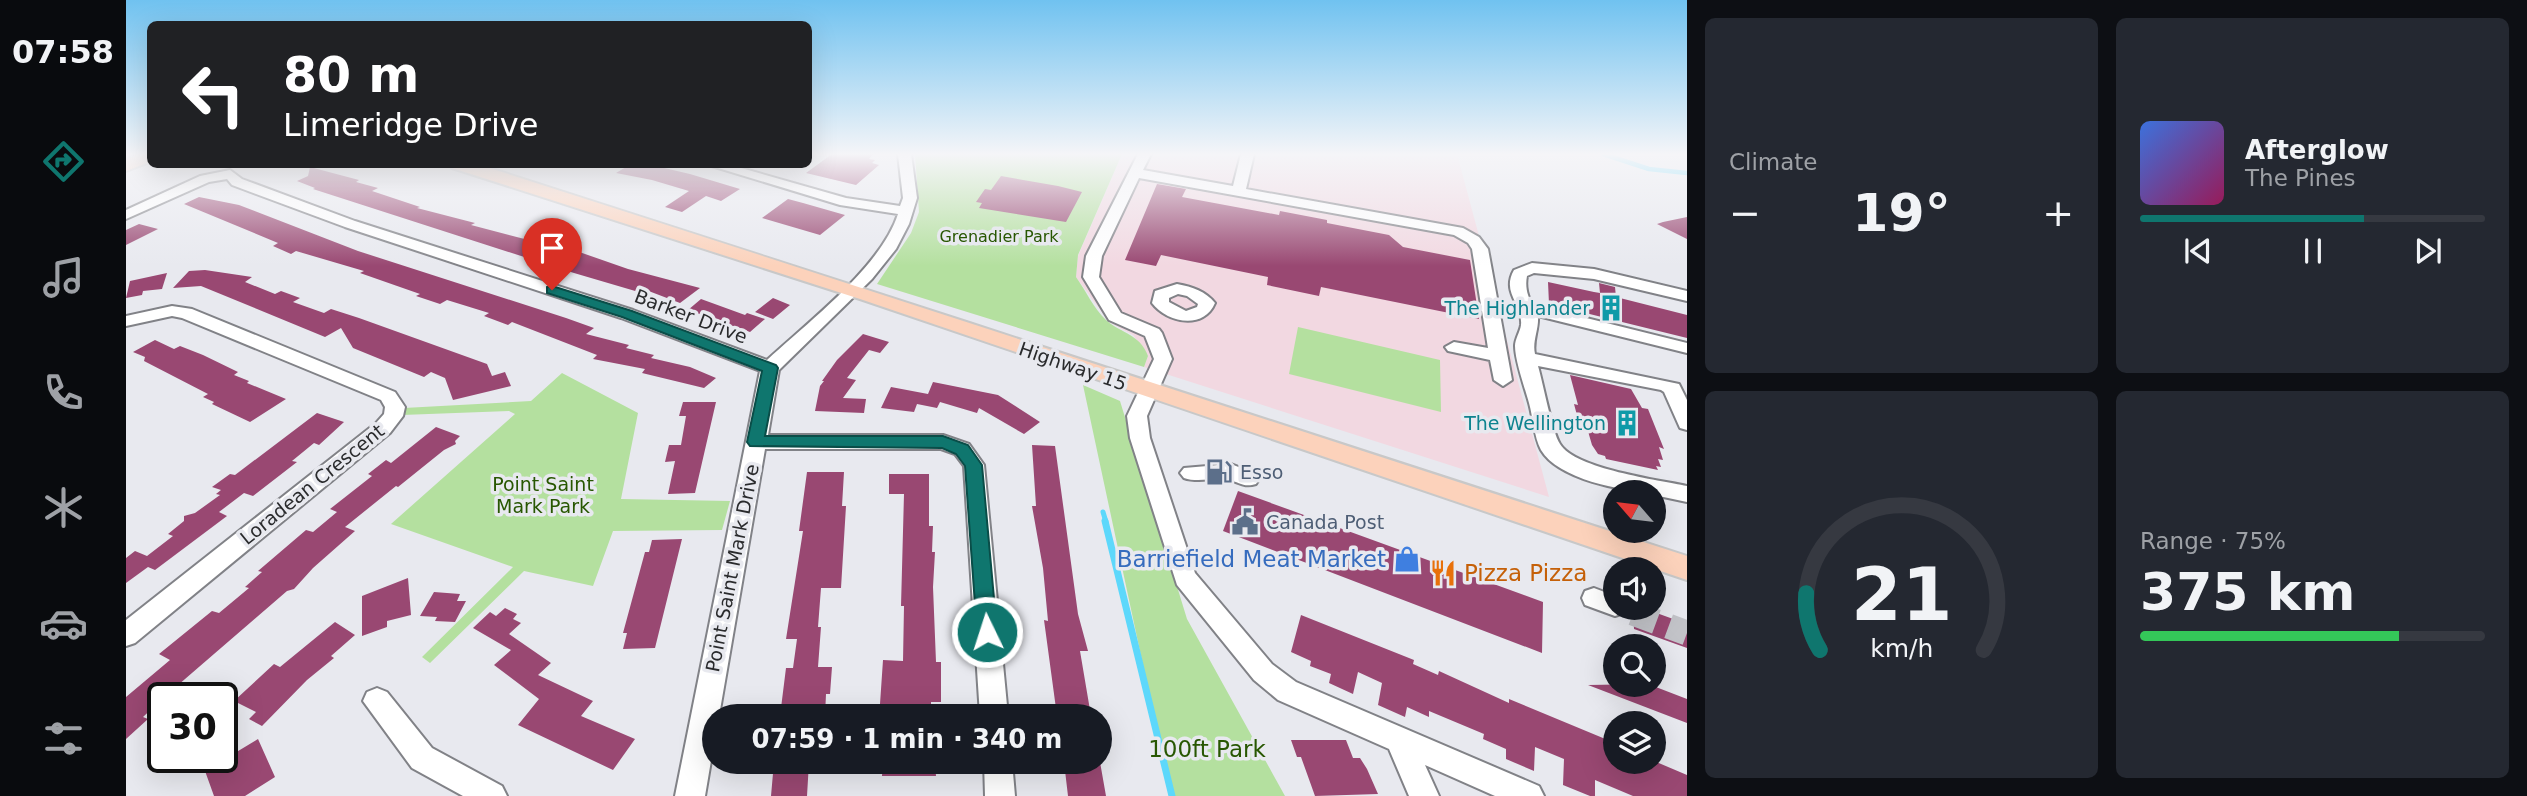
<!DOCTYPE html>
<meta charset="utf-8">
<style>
:root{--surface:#171b24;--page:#242831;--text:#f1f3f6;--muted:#9ea1a6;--line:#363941;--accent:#0f766e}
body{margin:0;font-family:"DejaVu Sans",sans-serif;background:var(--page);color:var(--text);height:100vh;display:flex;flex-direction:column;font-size:26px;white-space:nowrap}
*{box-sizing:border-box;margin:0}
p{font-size:23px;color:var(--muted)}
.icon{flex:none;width:38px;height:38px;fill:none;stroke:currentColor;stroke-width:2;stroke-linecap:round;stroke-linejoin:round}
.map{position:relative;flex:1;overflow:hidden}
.side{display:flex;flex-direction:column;gap:18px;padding:18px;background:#0d0f14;width:840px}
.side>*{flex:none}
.top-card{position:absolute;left:21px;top:21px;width:665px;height:147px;border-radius:10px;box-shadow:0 7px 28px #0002;background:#202124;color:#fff;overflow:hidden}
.needle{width:46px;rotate:298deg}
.tools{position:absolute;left:1477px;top:480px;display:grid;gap:14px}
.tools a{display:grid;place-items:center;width:63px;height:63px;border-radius:50%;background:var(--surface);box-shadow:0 7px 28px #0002;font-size:35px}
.speed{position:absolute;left:21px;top:682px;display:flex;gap:14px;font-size:35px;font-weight:700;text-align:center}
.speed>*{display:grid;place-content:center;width:91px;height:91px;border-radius:50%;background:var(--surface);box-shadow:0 7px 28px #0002;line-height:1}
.speed .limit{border:4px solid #111;border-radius:10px;background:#fff;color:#111}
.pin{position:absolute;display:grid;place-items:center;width:60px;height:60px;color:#fff;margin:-72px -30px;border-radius:50% 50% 50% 0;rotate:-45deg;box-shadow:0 0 7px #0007}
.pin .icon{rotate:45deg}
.me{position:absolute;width:77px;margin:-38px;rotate:356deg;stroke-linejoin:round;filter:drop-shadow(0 0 5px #0008)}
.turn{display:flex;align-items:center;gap:24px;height:147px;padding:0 21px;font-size:32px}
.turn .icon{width:91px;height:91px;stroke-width:2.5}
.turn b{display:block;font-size:49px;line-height:60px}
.big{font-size:52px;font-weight:600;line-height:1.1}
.side .widget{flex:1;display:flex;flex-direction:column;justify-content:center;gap:10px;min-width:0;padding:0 24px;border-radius:10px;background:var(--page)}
.side .dial{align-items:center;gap:0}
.dial svg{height:182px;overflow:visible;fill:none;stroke:var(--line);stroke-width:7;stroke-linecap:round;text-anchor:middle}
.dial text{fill:var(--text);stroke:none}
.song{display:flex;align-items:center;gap:21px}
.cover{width:84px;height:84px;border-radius:10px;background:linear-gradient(135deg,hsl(220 70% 55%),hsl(330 70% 35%))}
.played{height:7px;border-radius:4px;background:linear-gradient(90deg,var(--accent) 65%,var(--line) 65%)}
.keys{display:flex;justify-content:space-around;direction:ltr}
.heat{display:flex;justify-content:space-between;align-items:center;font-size:38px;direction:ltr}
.charge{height:10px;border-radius:5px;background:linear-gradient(90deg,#34c759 75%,var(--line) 0)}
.side .tiles{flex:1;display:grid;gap:18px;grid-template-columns:repeat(2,1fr)}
.trip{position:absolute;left:576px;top:704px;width:410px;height:70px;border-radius:35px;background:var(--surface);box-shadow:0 7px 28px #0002;font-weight:600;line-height:70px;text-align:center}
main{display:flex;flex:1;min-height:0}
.menu{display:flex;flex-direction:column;width:126px;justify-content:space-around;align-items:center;background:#090b0e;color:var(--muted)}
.menu .icon{width:49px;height:49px}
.menu .current{color:var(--accent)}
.menu b{font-size:32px;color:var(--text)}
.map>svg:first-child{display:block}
</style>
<main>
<nav class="menu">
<b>07:58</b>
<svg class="icon current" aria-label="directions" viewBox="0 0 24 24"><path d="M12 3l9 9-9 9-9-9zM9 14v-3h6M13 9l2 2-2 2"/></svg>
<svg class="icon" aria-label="music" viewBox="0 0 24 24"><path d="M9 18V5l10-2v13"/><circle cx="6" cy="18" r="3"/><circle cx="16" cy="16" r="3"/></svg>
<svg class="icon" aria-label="phone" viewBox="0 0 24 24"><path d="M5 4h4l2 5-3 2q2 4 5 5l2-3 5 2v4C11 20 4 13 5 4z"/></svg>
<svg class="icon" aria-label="climate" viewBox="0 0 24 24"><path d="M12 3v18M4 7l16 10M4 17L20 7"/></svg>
<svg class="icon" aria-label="car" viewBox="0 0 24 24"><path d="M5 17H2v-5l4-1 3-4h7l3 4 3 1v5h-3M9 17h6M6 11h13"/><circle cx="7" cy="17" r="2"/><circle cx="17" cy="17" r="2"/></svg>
<svg class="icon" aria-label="filters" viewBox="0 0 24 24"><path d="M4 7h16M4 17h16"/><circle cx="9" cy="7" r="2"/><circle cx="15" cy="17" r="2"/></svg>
</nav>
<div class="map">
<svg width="1561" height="796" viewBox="0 0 1561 796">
<rect width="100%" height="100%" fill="#e8e9ef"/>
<path fill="#f2d8e1" d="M996,154h335l92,343 -405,-130 4,-11 -15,-21 -24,-13 -33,-45 2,-21z"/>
<path fill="#b4e09f" d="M789,154h207l-44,101 -2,22c10,14 18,32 30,43 16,14 34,14 42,36l-4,11 -267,-83 34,-51 8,-21z
M1172,327l142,33 1,52 -152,-38z
M436,373l76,40 -17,86 109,2 -8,29 -109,1 -20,55 -69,-15 -94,92 -8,-6 91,-90 -122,-43 124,-110 -6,-3 -107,4 2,-7 127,-7z
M957,385l37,16 67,218 98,177h-114z"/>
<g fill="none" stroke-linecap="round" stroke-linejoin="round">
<path stroke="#5dd8fb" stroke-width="4.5" d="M1477,154l46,15 38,4"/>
<path stroke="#5dd8fb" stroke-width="5" d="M977,512l3,10"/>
<path stroke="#5dd8fb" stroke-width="7" d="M979,521l67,275"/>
</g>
<path fill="#994872" d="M706,154h41l-4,5 6,1 -3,3 7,2 -23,20 -50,-12z
M505,164h16l43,10 50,15 -19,12 -15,-5 -24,16 -17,-5 24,-16 -37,-11 -36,-7z
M184,167l49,13 -3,2 22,6 -6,3 48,16 -3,1 58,15 -4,2 69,18 5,-3 83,29 72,19 -20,15 -34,-13 -4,3 -68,-20 -261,-84 2,-1 -18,-7 11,-5z
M875,176l57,10 24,6 -16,30 -87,-14 3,-5 -6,-1 9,-13 6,1z
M1031,184l29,5 -4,8 97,18 1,-4 47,9v3l62,12 14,12 67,13 9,59 -158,-32 -2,9 -52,-11 1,-8 -107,-22 -5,11 -31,-6z
M73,197l40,8 119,46 208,67 28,10 -8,6 43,11 -3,3 28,7 -3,3 39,9 26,11 -12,10 -62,-15 3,-4 -52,-10 4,-4 -85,-33 -4,3 -24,-9 5,-3 -42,-13 -7,4 -24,-8 4,-2 -60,-21 4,-2 -68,-20 -5,3 -18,-8 5,-3 -94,-39z
M662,199l15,4 42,12 -25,20 -58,-17z
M1561,217v22l-30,-15 6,-2z
M13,224l19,5 -32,16v-15z
M79,270l47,7 -7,5 30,12 6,-3 19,7 -7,4 31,11 7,-4 28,9 128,46 5,12 13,-4 6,14 -58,14 -8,-22 -14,-6 -7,5 -71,-29 -12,-20 -16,9 -124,-51 -28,2 16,-17z
M41,273l-5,16 -19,2 -1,4 -16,3 4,-17z
M1422,282l46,10 6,1 -1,-10 16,4 1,10 71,18v23l-138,-34z
M647,298l17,7 -17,14 -18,-7z
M575,299l44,16 2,-2 18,6 -15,13 -62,-22z
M737,334l26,8 -9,11 -11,-3 -22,28 9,2 -13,18 23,1 -2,14 -49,-2 5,-25 4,-5h-2l15,-21z
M29,340l19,9 6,-3 23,9 35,17 -4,3 15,6 -2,2 39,16 -36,23 -38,-18 2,-2 -11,-5 5,-3 -64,-33 1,-4 -12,-5z
M1444,375l61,14 11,19 6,1 16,40 -5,-2 4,13 -5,-1 3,8 -5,-1 2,4 -52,-11 -1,-3 -7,-2 -6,-9 -7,-24 -7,-2 -4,-15 4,1z
M807,382l65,13 42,27 -16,12 -45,-26 -2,5 -37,-11 -3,6 -20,-4 -3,8 -33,-4 10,-21 37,7z
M557,402h33l-21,91 -27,1 7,-33 -10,1 4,-17h12l5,-29h-7z
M191,413l27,9 -25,23 -5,-2 -22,18 5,1 -44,34 -9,-3 -25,19 8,4 -72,54 -7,-3 -22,16v-25l9,-7 12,5 26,-20 -5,-2 16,-13v-5l11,-3 25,-18 -4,-1 5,-4 -9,-3 18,-13 5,1z
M310,427l24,9 -5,5 1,3 -12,6 -46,37 -2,-1 -51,41 10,4 -42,37 -19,21 -7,2 -124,107 -20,19 5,2 -22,20v-42l44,-37 -11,-6 53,-43 7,2 30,-25 -4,-1 17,-15 -4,-1 48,-41 7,2 24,-20 -7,-3 42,-33 -4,-2 18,-14 5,3z
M906,445l23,1 23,168 10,37h-8l11,65h-34l-13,-96 4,1 -5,-53 -11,-62h4z
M681,472h37l-2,34h4l-5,82h-20l-3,39h3l-3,40h14l-2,27h-4l-1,22h-45l6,-48h7l4,-29h-11l17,-108h-4z
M763,474h40v52h4l-1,26h3l-2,35 3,75h5v40h-10v11h-27v-8l-24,-1 3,-44 20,1 1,-55h-3l3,-112h-15z
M1112,491l305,111 -1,51 -319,-122z
M556,539l-27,109 -32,1 4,-16h-4l22,-81h4l3,-12z
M282,578l3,37 -24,6v6l-25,9v-40z
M308,592l26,2 -3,7h9l-11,21 -20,-1 2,-4 -17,-1z
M1507,607h7l47,17v24l-53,-19z
M379,608l12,6 -4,5 8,4 -12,11 42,29 -13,12 55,26 -12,15 54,23 -22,31 -95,-45 21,-26 -45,-34 17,-15 -38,-22 17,-16 6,4z
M1175,615l113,45 -1,4 25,11 1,-4 70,32v-4l106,44v18h39l33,14v21h-54l-38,-16v16h-5l-27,-11 1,-26 -29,-12 -1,24 -28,-12v-10l-23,-10 1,-5 -55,-23v6l-22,-10 -2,10 -27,-12 4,-22 -24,-11 -5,22 -24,-11 2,-9 -21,-8 1,-5 -20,-9z
M209,622l20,13 -24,21 3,2 -27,22 -45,46 -13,-7 7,-7 -22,-11 40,-37 6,3z
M1522,684l39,15v24l-99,-38z
M132,739l17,38 -30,19h-31l-9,-25z
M1165,740h55l7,18h7l7,11 11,25 -63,2 -14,-39h-4z
M757,761h52l1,15h-54z
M648,762h35l-2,34h-36z
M938,762h36l6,34h-38z"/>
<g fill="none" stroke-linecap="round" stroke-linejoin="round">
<path stroke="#c2c3c8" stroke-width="25" stroke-dasharray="25 13" stroke-linecap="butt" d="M1507,613l54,20"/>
<g stroke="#818287" stroke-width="4">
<path id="minor" d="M772,154h13l6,44 -8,26 -13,25 -24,30 -93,91 -11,65h175l26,9 15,21 24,251h-28l-16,-250 -9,-12 -14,-5h-176l-46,267h-5v27l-9,53h-30l85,-425 -139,-53 -276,-91 -113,-42 -5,-6 -18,3 -83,37v-9l74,-34 30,-6 12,9 113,42 278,89 134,50c41,-38 114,-93 131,-146l-58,-9 -135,-41h22l119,34 54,8 3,-8z
M1012,154h13l-8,16 90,16 8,-32h13l-8,35 217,39 16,9 9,12 24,131 -9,6 -9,-6 -4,-20 -42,-9 -3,-4 9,-5 34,6 -16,-99 -4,-6 -14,-8 -315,-57 -37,78 -3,21 22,36 38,16 3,4 10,26 -25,57 3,22 45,135 77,91 24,18 243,104 5,10h-49l-70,-31 14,31h-30l-20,-47 -111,-49 -24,-20 -77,-95 -47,-147 -3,-22 27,-57 -9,-23 -36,-16 -26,-43 3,-21z
M1406,263l62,6 93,22v10l-93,-22 -60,-6 -7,3c-2,10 0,22 7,29l153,38v10l-149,-37c1,14 -6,25 -3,38l144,30 8,16v30l-7,-2 -16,-36 -3,-2 -123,-24c5,17 14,66 22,78 15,25 99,36 127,42v16l-33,-7v-3c-31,0 -96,-13 -113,-42 -7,-13 -8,-33 -12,-47 -4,-15 -14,-42 -14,-57 0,-7 5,-14 6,-21 2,-21 -20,-32 -7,-55z
M1051,284c16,3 28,7 38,19 -11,27 -48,20 -63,0l3,-12zM1052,294l9,2 11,8 -1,3 -11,4 -17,-9v-4z
M46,306l20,3 203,83 10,15 -2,9 -13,17 -255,210 -9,3v-26l250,-197 8,-9 1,-7 -4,-7 -199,-82 -10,-2 -46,10v-10z
M1105,464l25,10 3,5 -3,5c-12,4 -17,-2 -27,-4 -15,-3 -31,3 -45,-2l-4,-5 4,-5z
M1468,588l21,8v11h12l-3,6 -9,3 -30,-11 -3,-7 3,-7z
M251,688l10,4 45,56 70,38 5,10h-44l-51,-28 -49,-67 4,-9z
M858,761h28l3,35h-30z"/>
</g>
<g stroke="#c8c8c8" stroke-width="4">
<path id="major" d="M13,154h11v8l-24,9v-11z
M324,164h27c404,129 806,262 1210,392v24l-827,-281 -408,-131z"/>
</g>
<use href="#minor" fill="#fff" fill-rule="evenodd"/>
<use href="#major" fill="#fcd2bb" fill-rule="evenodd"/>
</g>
<linearGradient id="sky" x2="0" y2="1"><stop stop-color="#70c2f0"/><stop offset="0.58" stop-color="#f5f5f8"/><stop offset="1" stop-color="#f5f5f8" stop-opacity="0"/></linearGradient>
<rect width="1561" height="266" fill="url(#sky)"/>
<path fill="#0f766e" stroke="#0a4d48" stroke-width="2" d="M426,286l80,25 144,54 2,3 -13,68h178l25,9 14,20 15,167 -3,7 -7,2 -7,-2 -3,-7 -12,-166 -9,-12 -14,-6 -192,-2 -3,-4 15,-71 -140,-54 -75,-24v-6z"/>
<defs>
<g id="building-bare" transform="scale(2.1)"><path d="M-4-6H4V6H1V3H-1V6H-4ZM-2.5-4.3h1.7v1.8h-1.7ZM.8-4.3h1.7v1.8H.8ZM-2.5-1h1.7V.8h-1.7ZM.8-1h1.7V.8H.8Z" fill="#0f9aa8" stroke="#e8e9ef" stroke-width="2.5" paint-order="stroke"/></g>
<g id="fuel-bare" transform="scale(2.1)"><path d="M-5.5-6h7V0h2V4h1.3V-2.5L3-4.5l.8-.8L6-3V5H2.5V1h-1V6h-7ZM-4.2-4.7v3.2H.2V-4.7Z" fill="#5c6f8a" stroke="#e8e9ef" stroke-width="2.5" paint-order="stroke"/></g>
<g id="civic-bare" transform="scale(2.1)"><path d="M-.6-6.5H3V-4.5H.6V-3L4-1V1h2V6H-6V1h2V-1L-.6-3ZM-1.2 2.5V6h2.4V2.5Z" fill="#5c6f8a" stroke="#e8e9ef" stroke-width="2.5" paint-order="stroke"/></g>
<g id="shop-bare" transform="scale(2.1)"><path d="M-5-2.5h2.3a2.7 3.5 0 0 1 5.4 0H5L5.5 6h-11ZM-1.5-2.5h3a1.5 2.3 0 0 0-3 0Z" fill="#3f7fe0" stroke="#e8e9ef" stroke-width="2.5" paint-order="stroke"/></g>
<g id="restaurant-bare" transform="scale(2.1)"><path d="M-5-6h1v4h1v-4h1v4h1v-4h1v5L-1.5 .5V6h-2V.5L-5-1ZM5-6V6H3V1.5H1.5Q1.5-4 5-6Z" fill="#e8710a" stroke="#e8e9ef" stroke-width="2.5" paint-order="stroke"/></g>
</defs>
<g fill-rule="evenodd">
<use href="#building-bare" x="1485" y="308"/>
<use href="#building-bare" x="1501" y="423"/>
<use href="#fuel-bare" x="1093" y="472"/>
<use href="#civic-bare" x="1119" y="522"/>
<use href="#shop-bare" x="1281" y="559"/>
<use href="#restaurant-bare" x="1317" y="573"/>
</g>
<g text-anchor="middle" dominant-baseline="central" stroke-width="7" stroke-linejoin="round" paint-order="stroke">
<g font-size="16" fill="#285702" stroke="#e8e9ef">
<text x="873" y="236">Grenadier Park</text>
</g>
<g font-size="19" fill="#0d838f" stroke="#e8e9ef" text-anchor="end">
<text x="1464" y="308">The Highlander</text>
<text x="1480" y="423">The Wellington</text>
</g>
<g font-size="19" fill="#2a2b2d" stroke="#e8e9ef">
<text transform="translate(565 316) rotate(21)">Barker Drive</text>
<text transform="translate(947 366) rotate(19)">Highway 15</text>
<text transform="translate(186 484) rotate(-39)">Loradean Crescent</text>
<text transform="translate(606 568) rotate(-79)">Point Saint Mark Drive</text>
</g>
<g font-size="19" fill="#4e5e75" stroke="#e8e9ef" text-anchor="start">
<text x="1114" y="472">Esso</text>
<text x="1140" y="522">Canada Post</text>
</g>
<g font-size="19" fill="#285702" stroke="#e8e9ef">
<text x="417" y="484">Point Saint<tspan x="417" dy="22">Mark Park</tspan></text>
</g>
<g font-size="23" fill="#366cbe" stroke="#e8e9ef" text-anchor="end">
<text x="1260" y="559">Barriefield Meat Market</text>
</g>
<g font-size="23" fill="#c56008" stroke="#e8e9ef" text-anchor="start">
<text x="1338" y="573">Pizza Pizza</text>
</g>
<g font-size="23" fill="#285702" stroke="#e8e9ef">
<text x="1081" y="749">100ft Park</text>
</g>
</g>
</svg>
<div class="tools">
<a><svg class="needle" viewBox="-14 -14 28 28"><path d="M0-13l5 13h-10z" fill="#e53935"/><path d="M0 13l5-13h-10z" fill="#9ea1a6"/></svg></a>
<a><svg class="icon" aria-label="sound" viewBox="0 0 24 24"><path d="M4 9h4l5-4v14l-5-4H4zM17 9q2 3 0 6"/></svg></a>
<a><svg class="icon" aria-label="search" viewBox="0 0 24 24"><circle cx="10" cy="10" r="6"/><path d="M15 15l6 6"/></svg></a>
<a><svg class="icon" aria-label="layers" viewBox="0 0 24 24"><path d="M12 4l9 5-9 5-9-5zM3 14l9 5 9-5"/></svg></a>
</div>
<div class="speed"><div class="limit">30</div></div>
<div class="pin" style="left:426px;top:290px;background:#d93025"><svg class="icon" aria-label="arrive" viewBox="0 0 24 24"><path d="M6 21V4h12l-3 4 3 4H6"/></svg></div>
<svg class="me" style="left:861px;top:632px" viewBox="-20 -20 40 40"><circle r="17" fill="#0f766e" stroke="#fff" stroke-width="3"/><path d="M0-11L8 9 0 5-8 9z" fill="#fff"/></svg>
<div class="trip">07:59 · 1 min · 340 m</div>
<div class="top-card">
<div class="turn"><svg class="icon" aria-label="left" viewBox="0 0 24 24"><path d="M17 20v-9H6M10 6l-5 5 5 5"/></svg><div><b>80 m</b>Limeridge Drive</div></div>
</div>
</div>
<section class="side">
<div class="tiles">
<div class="widget"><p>Climate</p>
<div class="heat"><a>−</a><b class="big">19°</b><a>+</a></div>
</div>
<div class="widget">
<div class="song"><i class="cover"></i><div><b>Afterglow</b><p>The Pines</p></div></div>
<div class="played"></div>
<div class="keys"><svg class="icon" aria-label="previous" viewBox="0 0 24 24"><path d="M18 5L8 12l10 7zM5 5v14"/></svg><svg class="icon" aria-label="pause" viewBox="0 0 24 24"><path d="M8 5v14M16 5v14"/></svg><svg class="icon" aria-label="next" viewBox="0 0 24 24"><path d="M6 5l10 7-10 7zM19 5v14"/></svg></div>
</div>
<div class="widget dial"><svg viewBox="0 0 100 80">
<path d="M14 69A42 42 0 1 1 86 69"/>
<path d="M14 69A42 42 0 0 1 8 44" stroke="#0f766e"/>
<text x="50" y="56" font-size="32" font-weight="700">21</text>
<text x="50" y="72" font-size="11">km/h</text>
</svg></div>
<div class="widget"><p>Range · 75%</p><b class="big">375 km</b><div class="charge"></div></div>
</div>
</section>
</main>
